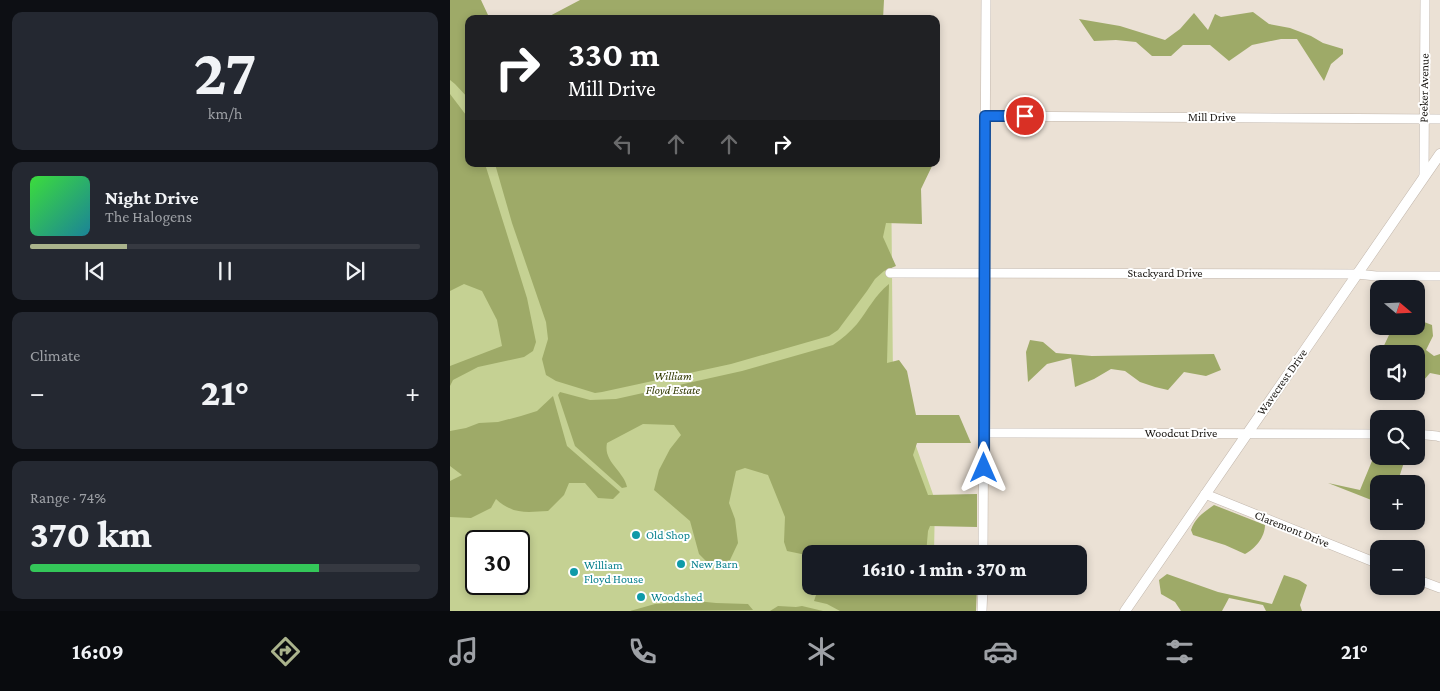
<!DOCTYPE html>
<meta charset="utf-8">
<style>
:root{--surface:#171b24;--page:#242831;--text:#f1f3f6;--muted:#9ea1a6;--line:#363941;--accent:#aab38c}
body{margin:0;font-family:"Crimson Pro",serif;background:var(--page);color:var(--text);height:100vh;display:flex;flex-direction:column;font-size:19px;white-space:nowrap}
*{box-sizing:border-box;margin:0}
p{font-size:16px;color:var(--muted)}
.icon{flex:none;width:28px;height:28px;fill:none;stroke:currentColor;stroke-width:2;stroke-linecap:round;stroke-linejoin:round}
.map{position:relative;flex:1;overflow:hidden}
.sheet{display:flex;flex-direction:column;gap:12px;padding:12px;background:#0d0f14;width:450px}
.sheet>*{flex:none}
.banner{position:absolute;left:15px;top:15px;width:475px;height:152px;border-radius:10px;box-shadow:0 2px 8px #0003;background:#202124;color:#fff;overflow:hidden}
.needle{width:32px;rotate:109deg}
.fabs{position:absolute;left:920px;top:280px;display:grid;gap:10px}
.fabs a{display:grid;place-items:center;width:55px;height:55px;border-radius:10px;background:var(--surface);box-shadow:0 2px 8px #0003;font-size:25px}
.speed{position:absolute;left:15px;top:530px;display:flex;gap:10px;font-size:25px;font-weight:700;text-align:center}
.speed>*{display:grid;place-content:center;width:65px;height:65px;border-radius:50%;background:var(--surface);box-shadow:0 2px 8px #0003;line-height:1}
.speed .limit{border:2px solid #111;border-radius:8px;background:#fff;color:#111}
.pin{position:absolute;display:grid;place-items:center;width:42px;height:42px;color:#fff;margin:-21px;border:2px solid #fff;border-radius:50%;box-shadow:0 1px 5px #0007}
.me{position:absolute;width:55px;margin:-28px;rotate:0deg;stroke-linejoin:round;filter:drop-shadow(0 0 4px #0008)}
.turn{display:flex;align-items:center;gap:18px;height:105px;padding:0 20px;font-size:22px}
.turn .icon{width:65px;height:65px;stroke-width:2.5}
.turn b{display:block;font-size:35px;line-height:42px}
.lanes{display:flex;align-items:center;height:48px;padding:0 20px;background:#0003;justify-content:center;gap:25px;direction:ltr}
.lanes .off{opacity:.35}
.big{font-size:38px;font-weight:800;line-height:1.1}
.sheet .card{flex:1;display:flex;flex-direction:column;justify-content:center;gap:8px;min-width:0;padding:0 18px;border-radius:10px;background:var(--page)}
.sheet .dial{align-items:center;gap:0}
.dial b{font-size:65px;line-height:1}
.song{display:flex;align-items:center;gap:15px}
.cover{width:60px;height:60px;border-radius:8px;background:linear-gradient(135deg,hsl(120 70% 55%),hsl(190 70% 35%))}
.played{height:5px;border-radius:2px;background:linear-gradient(90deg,var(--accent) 25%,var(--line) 25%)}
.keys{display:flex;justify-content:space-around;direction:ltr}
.heat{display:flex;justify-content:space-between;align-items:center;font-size:28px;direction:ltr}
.charge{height:8px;border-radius:4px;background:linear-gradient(90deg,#34c759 74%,var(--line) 0)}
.trip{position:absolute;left:352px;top:545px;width:285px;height:50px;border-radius:10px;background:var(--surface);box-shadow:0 2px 8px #0003;font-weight:800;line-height:50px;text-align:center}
.menu{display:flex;height:80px;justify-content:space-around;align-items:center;background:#090b0e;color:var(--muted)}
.menu .icon{width:35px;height:35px}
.menu .on{color:var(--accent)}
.menu b{font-size:22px;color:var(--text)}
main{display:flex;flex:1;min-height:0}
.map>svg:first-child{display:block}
</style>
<main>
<section class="sheet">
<div class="card dial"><b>27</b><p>km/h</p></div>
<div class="card">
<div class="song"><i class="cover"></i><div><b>Night Drive</b><p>The Halogens</p></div></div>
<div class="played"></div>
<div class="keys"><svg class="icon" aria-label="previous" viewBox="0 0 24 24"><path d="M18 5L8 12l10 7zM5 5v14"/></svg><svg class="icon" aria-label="pause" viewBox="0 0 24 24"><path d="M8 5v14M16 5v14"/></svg><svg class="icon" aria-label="next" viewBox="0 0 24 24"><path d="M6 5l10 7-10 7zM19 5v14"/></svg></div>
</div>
<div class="card"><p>Climate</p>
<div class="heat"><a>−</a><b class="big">21°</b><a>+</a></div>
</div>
<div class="card"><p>Range · 74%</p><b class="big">370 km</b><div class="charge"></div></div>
</section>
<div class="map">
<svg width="990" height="611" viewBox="0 0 990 611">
<rect width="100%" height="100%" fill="#ebe1d5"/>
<path fill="#c5d193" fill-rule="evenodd" d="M0,32l19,3v129h422l2,217 42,119 -1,54h-123v32h123v25h-484zM26,541h43v43h-43z"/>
<path fill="#9eaa68" d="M0,0h31l7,15 25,1 7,3h-51v80l-14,-15 -5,-4z
M130,0h304l-1,19h-339z
M803,12l16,12 21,4 21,8 12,7 20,6v5l-12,10 -7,17 -27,-42h-16l-29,6 -23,16 -19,-16h-27l-12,11h-19l-16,-14 -20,-2 -22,1 -15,-22 41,7 45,14 15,-11 14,-16 14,17 7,-16 6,3z
M0,94l19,25v45h16l42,134 9,44 -3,9 -9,6 -46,10 -25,13 -3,6v-20l52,-20 -5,-26 -15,-29 -18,-7 -14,7z
M45,164h438l-12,25 1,35 -36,-1 -3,14 13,29 -12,5 -9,8 -8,12 -29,39 -9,6 -98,28 -129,28 -7,1 -39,-12 -10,-6 -4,-16 6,-20 -2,-17 -34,-99z
M439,284l-2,79 12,-3 8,11 9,44h43l12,28h-54l-4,12 15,40 49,-1v33l-47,-1 -2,5 -2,23h-115v2l-24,-5 -3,-9 1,-25 -17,-42 -23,-7 -9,3 -7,32 6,16 3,24 -8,17 -20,5 -11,-11 -9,-33 -36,-31 5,-20 11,-21 11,-14 -7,-10 -31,-1 -36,19c-4,19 17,28 20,44l-5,1 -47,-42 -17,-51 2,-3 30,8 26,-1 126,-28 91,-26c9,-6 17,-13 24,-21 11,-14 18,-29 32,-40z
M966,319l16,6 1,11 -7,14 8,6 6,-2v21l-10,-2 -7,8 -7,-4v-23h-36l9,-19 1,-9h26z
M580,340l13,2 13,11 36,3 122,-2 7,16 -15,6 -22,-4 -16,18 -13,-3 -15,-5 -15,-11 -14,-2 -17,10 -19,8 -4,-29 -24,6 -19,18 -2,-30z
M103,396l14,50 53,46 -7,7 -15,-1 -13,-15h-16l-5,12 -16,16c-21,1 -35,4 -52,-12l-5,9 -20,10 -21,-1v-36l12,-6 -12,-9v-35l16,-3 13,-5 19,-1 23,-6 16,-5z
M929,444v12h27l-9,28h-18v19l-51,-20 32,7z
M764,505l51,20c0,12 -10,24 -20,29l-20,-9 -32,-10 -2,-5c4,-12 13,-18 23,-25z
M717,574l51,18 54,12 12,-29 15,5 8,5 -7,20 2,6h-36l-3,-6 -34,-7 -7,13h-41l-6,-9 -14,-8 -2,-14z
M371,586h156l-1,25h-136l-13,-7 -13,-3 4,-12z
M236,600l30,3 32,1 5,6 -123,1 25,-7 16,-1z
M328,606l18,1 6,-1 21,5h-53z"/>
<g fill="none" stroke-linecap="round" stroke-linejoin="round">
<g stroke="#c2b7ad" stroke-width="10">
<path id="minor" d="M535,116l455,3
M974,176l1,-176
M440,273l467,1 19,2h64
M534,433l395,1
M966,434l21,2 3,1
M755,494l174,70
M533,554l3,-554
M966,579l24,9
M532,611l1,-25"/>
</g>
<g stroke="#c2b7ad" stroke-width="11">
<path id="tertiary" d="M675,611l315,-457"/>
</g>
<use href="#minor" stroke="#fff" stroke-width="9"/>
<use href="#tertiary" stroke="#fff" stroke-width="10"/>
</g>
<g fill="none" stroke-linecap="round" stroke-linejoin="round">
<g stroke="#114b97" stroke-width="12">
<path id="route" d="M534,468l1,-352h40"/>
</g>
<use href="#route" stroke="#1a73e8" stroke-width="9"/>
</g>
<g fill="#0f9aa8" stroke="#fff" stroke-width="2">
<circle cx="186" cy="535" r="5"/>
<circle cx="231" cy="564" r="5"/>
<circle cx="124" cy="572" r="5"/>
<circle cx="191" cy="597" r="5"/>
</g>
<g text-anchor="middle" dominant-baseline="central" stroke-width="4" stroke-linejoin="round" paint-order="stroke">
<g font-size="12" fill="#1c1915" stroke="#fff">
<text transform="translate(974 88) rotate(-89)">Peeker Avenue</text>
<text x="762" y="117">Mill Drive</text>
<text x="715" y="273">Stackyard Drive</text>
<text transform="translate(832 382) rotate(-55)">Wavecrest Drive</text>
<text x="731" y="433">Woodcut Drive</text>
<text transform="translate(842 529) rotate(22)">Claremont Drive</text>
</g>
<g font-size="12" font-style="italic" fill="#303701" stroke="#fff">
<text x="223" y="376">William<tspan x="223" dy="14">Floyd Estate</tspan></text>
</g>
<g font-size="12" fill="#0d838f" stroke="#fff" text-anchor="start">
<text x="196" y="535">Old Shop</text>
<text x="241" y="564">New Barn</text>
<text x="134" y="565">William<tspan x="134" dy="14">Floyd House</tspan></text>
<text x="201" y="597">Woodshed</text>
</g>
</g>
</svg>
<div class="fabs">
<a><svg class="needle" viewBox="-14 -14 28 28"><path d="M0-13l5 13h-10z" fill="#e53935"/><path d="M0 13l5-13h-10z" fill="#9ea1a6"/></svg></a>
<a><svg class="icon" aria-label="sound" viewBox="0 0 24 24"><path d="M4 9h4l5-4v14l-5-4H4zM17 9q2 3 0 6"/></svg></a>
<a><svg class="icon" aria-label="search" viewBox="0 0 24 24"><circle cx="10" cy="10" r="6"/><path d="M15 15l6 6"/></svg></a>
<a>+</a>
<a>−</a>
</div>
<div class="speed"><div class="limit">30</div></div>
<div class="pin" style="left:575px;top:116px;background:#d93025"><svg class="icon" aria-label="arrive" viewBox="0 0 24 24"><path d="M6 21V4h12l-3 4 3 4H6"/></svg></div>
<svg class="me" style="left:534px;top:468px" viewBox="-20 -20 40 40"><path d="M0-17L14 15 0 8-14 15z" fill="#1a73e8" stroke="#fff" stroke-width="4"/></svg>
<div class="trip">16:10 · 1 min · 370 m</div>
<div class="banner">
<div class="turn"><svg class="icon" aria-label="right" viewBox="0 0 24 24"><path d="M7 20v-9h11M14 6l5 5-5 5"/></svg><div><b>330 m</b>Mill Drive</div></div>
<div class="lanes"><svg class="icon off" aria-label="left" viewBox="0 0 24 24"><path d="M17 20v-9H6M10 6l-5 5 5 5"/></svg><svg class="icon off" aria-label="ahead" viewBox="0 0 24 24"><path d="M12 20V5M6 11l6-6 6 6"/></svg><svg class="icon off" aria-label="ahead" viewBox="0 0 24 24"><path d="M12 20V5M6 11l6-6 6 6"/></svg><svg class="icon" aria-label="right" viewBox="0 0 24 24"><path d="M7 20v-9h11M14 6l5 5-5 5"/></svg></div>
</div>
</div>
</main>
<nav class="menu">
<b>16:09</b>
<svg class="icon on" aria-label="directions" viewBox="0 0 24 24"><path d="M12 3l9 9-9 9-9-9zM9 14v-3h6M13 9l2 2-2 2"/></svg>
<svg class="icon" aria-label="music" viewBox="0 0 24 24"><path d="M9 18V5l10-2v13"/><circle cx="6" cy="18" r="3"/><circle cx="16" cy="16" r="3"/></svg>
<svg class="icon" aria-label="phone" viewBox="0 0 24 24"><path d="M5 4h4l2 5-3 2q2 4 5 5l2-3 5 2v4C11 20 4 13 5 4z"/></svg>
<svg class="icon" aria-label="climate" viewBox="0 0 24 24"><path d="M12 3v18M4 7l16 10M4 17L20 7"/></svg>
<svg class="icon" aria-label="car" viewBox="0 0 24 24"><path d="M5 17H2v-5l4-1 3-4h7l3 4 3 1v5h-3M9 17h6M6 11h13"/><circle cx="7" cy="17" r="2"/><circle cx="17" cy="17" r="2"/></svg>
<svg class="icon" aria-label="filters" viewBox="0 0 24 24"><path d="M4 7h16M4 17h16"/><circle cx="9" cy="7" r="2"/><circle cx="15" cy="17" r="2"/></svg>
<b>21°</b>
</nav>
